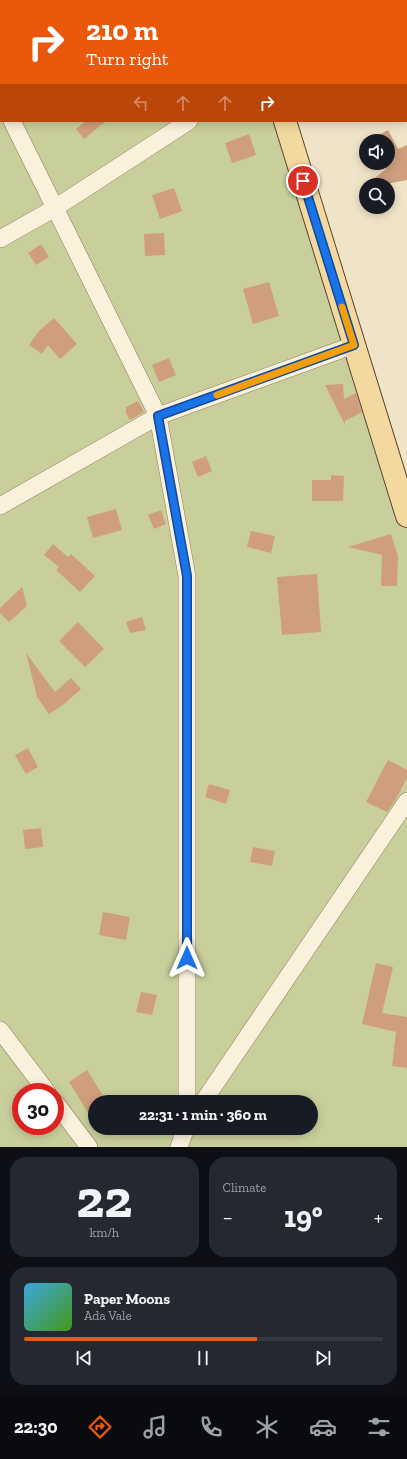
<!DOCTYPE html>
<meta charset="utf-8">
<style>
:root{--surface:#171b24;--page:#242831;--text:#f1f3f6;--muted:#9ea1a6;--line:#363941;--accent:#ea580c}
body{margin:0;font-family:"Zilla Slab",serif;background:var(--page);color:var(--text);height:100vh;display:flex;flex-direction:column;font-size:15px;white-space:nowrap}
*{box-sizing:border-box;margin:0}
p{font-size:13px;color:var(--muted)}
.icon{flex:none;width:22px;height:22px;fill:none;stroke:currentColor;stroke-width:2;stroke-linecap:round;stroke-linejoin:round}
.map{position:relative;height:1147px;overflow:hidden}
.drawer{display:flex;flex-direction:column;gap:10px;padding:10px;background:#0d0f14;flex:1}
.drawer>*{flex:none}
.hud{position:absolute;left:0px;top:0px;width:407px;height:122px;box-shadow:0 2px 10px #0003;background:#ea580c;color:#fff;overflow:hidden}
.tools{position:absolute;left:359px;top:134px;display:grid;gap:8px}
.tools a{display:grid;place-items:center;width:36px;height:36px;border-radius:50%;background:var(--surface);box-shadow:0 2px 10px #0003;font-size:20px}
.speed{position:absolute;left:12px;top:1083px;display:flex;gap:8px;font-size:20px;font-weight:700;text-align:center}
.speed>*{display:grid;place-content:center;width:52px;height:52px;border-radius:50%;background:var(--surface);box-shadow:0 2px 10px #0003;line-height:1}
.speed .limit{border:6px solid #d22;background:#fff;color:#111}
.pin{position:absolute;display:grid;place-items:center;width:34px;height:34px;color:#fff;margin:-17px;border:2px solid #fff;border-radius:50%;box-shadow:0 1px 4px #0007}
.me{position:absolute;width:44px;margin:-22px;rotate:0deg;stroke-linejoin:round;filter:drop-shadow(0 0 3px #0008)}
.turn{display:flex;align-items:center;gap:14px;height:84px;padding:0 20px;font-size:18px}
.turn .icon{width:52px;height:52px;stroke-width:2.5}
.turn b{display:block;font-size:28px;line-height:34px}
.lanes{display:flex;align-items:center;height:38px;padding:0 20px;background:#0003;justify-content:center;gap:20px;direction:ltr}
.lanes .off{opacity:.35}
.big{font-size:30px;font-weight:800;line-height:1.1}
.drawer .card{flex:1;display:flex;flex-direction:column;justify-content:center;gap:6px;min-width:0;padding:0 14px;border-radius:16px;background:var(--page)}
.drawer .dial{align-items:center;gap:0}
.dial b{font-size:52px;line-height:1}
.song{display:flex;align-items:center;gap:12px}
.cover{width:48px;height:48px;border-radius:6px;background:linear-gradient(135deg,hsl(200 70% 55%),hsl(100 70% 35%))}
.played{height:4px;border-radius:2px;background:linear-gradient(90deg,var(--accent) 65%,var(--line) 65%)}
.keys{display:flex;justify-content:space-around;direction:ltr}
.heat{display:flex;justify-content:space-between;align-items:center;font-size:22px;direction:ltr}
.drawer .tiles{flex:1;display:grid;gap:10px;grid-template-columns:1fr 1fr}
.card:last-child{grid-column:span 2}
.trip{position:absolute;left:88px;top:1095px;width:230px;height:40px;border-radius:20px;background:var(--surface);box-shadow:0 2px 10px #0003;font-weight:800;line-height:40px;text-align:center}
.tabs{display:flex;height:64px;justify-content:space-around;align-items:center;background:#090b0e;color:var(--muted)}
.tabs .icon{width:28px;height:28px}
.tabs .on{color:var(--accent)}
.tabs b{font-size:18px;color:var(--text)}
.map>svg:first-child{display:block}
</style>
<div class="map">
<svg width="407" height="1147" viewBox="0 0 407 1147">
<rect width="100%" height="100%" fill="#f0e4c8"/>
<path fill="#c9cf9b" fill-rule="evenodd" d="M0,0l232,1h-231v120h284l122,394v632h-407zM21,1092h34v34h-34zM95,1102h216v26h-216z"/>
<path fill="#cf9f7d" d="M86,121h20l-22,18 -8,-10z
M388,130l10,19 9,-4v35l-26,5h-15l20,-16 -3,-6h5v-22l-18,-1z
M249,134l7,21 -24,8 -7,-20z
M174,188l8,23 -22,8 -8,-24z
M164,233l1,22 -20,1 -1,-22z
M41,244l8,13 -13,8 -8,-12z
M269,282l10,34 -26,8 -10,-35z
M54,318l23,26 -17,15 -12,-14 -6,9 -13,-9 10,-14z
M169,358l7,17 -17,7 -7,-17z
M343,384l1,15 12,-6 6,19 -17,9v4l-20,-40z
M138,401l6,11 -14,8 -4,-7v-6z
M206,456l6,15 -14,6 -6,-15z
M331,475l13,1 -1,25h-31v-21h19z
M116,509l6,21 -29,8 -6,-21z
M161,510l5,14 -12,5 -6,-14z
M251,531l24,5 -4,17 -24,-6z
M391,534l7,22 -1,30h-16l1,-31 -34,-8z
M53,544l15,13 3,-3 24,22 -15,16 -24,-22 3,-3 -15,-12z
M317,574l4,58 -39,3 -5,-58z
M22,587l5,19 -18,16 -9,-9v-5z
M142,617l4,13 -16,3 -4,-11z
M78,622l26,27 -19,18 -26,-26z
M26,653l29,39 16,-14 10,11 -17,15 -15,10 -12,-17z
M28,748l10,19 -12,7 -11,-19z
M388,760l19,10v8l-11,21 -9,13 -21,-10z
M209,784l21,6 -4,14 -21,-7z
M41,828l2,19 -18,2 -2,-19z
M253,847l22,4 -3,15 -22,-4z
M103,912l27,5 -4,23 -27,-5z
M376,963l17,4 -11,46 25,4v51l-15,-2 4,-34 -34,-8z
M141,992l16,3 -5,20 -16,-3z
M87,1070l20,32h-12v22l-26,-42z"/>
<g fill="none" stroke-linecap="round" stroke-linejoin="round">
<g stroke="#8d765c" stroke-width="18">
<path id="minor" d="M0,97l1,2
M12,121l146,295 29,160v526
M0,239l55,-31 134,-87
M0,506l158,-90 196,-71
M0,1030l47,62
M55,1102l34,45
M203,1102l204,-301
M179,1147l7,-19"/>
</g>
<g stroke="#8d765c" stroke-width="22">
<path id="tertiary" d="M406,1h1"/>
</g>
<g stroke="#5b4430" stroke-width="24">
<path id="primary" d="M231,0l1,1
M285,121l122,395"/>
</g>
<use href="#minor" stroke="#faf1dc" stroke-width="17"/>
<use href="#tertiary" stroke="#faf1dc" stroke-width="21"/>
<use href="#primary" stroke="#f3d9a0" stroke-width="22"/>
</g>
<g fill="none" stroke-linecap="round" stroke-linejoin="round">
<g stroke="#114b97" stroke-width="10">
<path id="route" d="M187,958v-382l-29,-160 196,-71 -51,-164"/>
</g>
<use href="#route" stroke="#1a73e8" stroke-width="7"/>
<path stroke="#f59e0b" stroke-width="7" d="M217,395l137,-50 -12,-38"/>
</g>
</svg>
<div class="tools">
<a><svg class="icon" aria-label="sound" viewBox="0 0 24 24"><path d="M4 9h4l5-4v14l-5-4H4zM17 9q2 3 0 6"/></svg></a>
<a><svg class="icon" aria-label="search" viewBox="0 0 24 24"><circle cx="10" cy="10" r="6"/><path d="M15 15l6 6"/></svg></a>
</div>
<div class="speed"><div class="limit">30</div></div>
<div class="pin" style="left:303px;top:181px;background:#d93025"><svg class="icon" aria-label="arrive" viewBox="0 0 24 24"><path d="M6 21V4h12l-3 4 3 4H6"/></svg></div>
<svg class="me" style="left:187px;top:958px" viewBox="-20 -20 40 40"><path d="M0-17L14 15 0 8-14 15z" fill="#1a73e8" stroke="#fff" stroke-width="4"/></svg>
<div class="trip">22:31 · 1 min · 360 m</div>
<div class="hud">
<div class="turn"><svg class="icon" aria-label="right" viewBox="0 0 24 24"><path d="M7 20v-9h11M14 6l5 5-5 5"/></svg><div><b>210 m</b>Turn right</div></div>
<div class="lanes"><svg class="icon off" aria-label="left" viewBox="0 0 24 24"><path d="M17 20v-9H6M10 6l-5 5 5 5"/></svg><svg class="icon off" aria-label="ahead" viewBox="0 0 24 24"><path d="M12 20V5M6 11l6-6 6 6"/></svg><svg class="icon off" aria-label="ahead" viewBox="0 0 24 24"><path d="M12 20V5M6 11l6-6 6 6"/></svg><svg class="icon" aria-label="right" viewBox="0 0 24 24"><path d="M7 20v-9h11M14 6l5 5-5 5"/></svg></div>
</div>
</div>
<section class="drawer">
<div class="tiles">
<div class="card dial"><b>22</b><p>km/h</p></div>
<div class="card"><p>Climate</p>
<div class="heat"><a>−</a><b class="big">19°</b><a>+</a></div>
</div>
<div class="card">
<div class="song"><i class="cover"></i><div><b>Paper Moons</b><p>Ada Vale</p></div></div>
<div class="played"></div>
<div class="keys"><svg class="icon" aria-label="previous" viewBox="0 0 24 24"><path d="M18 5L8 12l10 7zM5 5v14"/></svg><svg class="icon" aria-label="pause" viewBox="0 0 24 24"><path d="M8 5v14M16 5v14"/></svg><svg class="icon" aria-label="next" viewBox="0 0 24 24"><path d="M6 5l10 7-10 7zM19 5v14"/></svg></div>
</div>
</div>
</section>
<nav class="tabs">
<b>22:30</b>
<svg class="icon on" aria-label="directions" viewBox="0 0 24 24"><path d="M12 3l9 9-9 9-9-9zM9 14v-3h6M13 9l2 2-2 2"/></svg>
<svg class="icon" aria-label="music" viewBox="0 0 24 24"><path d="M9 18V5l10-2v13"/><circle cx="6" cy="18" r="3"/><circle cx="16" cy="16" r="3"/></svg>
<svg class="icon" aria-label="phone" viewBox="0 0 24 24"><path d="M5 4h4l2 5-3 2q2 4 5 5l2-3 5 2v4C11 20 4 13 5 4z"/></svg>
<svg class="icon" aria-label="climate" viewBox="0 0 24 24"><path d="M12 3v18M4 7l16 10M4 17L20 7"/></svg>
<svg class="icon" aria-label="car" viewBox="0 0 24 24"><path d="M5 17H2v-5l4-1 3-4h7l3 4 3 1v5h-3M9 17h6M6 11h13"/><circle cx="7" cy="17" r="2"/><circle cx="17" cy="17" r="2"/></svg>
<svg class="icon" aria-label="filters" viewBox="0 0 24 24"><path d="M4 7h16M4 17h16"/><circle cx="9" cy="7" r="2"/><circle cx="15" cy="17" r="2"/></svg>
</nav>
